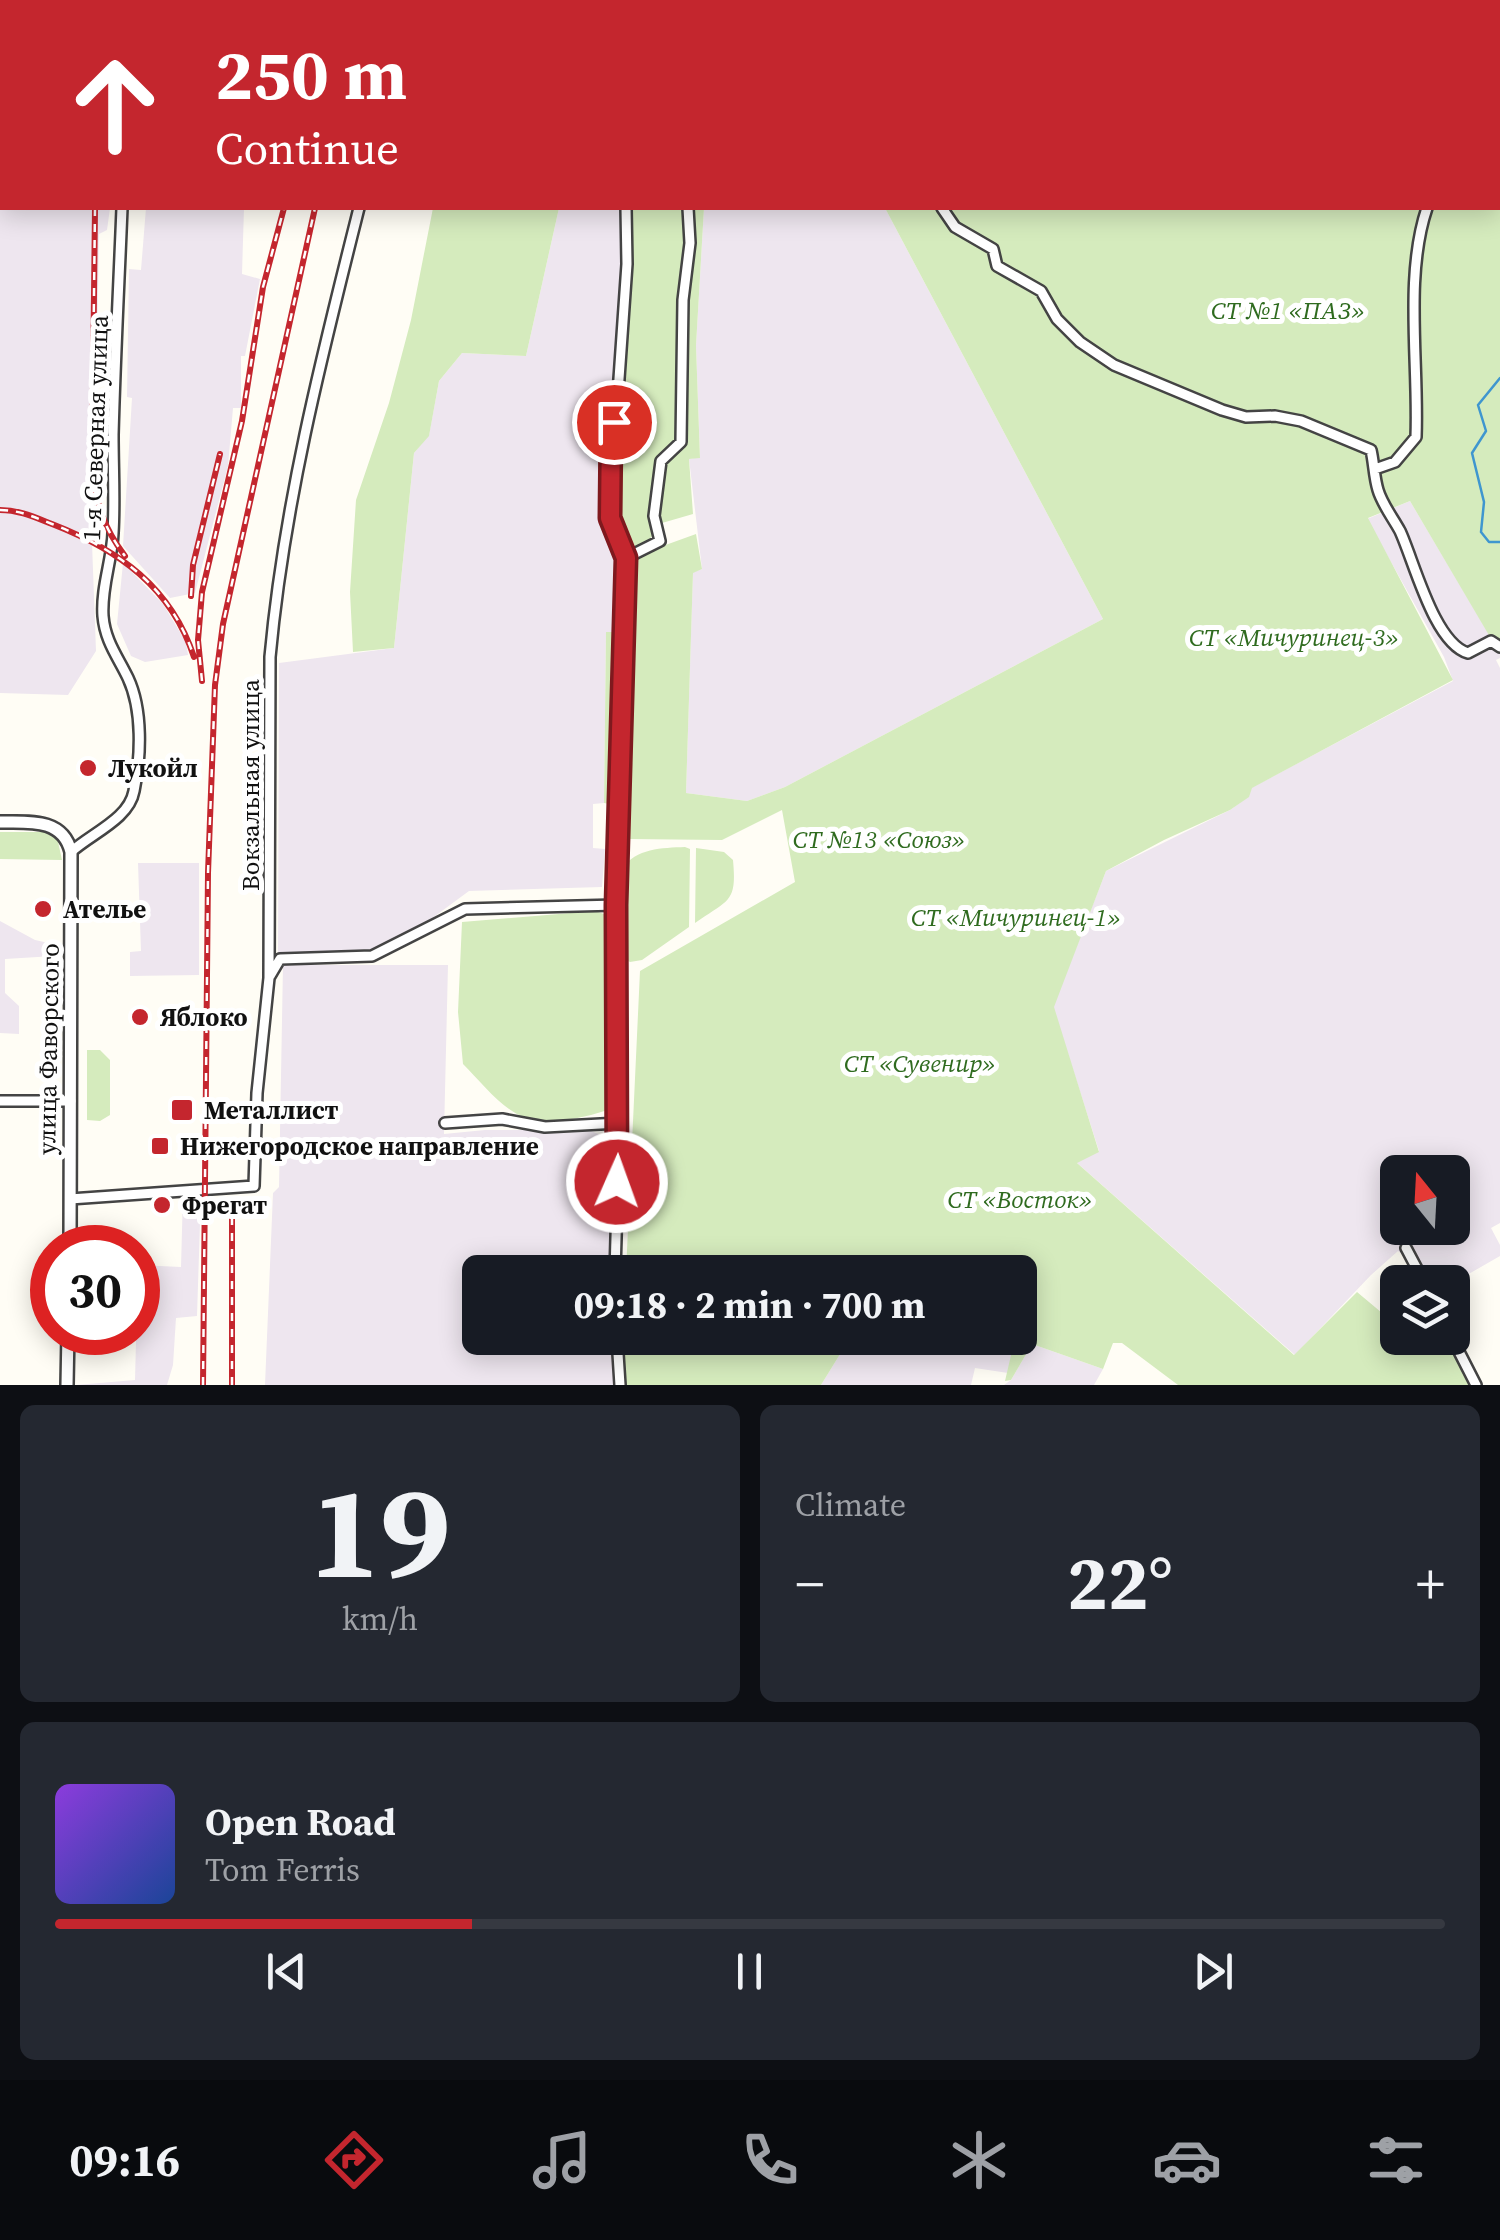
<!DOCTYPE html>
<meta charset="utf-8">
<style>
:root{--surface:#171b24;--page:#242831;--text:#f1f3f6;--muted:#9ea1a6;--line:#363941;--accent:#c4262e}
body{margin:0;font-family:"Source Serif 4",serif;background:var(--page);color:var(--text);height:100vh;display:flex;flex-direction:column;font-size:38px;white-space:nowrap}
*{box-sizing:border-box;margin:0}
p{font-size:32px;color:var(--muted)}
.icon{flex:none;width:55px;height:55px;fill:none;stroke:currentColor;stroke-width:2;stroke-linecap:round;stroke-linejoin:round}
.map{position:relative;height:1385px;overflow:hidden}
.side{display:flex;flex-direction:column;gap:20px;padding:20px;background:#0d0f14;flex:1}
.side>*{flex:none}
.guide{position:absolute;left:0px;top:0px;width:1500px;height:210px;box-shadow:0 5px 25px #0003;background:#c4262e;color:#fff;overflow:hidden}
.needle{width:65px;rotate:342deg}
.tools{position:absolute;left:1380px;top:1155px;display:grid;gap:20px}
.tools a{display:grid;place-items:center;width:90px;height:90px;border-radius:15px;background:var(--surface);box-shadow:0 5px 25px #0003;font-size:50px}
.speed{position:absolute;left:30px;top:1225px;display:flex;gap:20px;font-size:50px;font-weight:700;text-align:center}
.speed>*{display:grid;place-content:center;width:130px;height:130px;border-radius:50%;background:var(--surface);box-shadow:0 5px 25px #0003;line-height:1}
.speed .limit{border:15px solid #d22;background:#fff;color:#111}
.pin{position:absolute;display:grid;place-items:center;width:85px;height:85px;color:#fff;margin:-42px;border:5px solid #fff;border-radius:50%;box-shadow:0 2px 10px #0007}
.me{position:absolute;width:110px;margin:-55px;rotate:2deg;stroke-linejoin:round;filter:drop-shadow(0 0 8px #0008)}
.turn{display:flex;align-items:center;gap:35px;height:210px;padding:0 50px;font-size:45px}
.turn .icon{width:130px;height:130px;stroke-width:2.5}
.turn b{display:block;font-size:70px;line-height:85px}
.big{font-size:75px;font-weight:700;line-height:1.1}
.side .widget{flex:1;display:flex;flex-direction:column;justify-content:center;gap:15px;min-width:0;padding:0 35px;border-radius:15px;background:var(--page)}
.side .dial{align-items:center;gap:0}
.dial b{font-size:130px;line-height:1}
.song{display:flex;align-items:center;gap:30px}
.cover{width:120px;height:120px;border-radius:15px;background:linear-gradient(135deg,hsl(270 70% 55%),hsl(220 70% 35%))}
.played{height:10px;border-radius:5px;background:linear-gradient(90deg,var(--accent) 30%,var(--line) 30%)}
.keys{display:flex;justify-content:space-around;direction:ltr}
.heat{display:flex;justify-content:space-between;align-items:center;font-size:55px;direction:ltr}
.side .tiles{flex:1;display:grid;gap:20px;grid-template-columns:1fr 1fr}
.widget:last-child{grid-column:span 2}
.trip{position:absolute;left:462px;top:1255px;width:575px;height:100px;border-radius:15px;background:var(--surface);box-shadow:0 5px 25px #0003;font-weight:700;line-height:100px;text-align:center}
.menu{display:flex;height:160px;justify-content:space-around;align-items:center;background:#090b0e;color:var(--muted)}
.menu .icon{width:70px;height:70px}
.menu .selected{color:var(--accent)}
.menu b{font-size:45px;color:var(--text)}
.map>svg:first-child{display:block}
</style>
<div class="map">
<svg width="1500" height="1385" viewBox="0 0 1500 1385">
<rect width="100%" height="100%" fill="#fffdf5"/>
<path fill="#eee6ef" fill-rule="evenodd" d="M0,0h114l-112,2v206h108l-3,22 -8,4 -4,234 6,35 -9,4v28l-3,6 3,2 4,108 -28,44 -68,-2z
M146,208h98l-2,66 18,5 -15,77h-4v52h-8l-5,58 -33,127 -25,5 -47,-52 9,-148 -5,-1 2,-128 12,1z
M559,208h64l2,55 -15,272 9,21 -2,76 -11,1 -2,170 -11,1v44l12,1 -3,38 -133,4 -38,28 -60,31 -93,4 1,-291 115,-15 20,-195 15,-18 10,-54 23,-28 64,3z
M704,208h181l218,411 -318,168 -38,14 -61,-8 7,-221 9,-3 -13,-110 11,-2 -4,-111z
M1410,501l80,135 10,5v17l-4,2 4,8v555l-9,5 9,17v11l-47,27 -25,-1 -19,-37 -8,8 -3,-2 -27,24 -76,80 -219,-193 23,-11 -46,-144 53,-136 124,-61 18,-13 3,-9 202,-107 -9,-24 -77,-138zM1398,1172h54v56h-54z
M123,563l40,41 23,38 2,13 -43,7 -14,-6 -14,-32z
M138,863h61v112l-69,1v-24l11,-1z
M0,921l35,19 18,4 1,12 -49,3v34l14,13v28l-19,-1z
M283,965h165l-4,169 41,-4h104l14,6 8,27v109h-131v66h134l2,47h-351l8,-192 6,-6z
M183,1193h18l-4,123 -21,2 -3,47 -6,20h-91l59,-5 3,-115 43,2z
M850,1338h165l-7,35 -33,-5 -4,17h-150z
M1032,1344l71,25 -9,16h-90l7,-5z"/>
<path fill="#d5ebbd" d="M611,0h793l2,2h-796z
M1452,0h48v641l-10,-4 -80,-136 -42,17 85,162 -201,108 -3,9 -19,13 -66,30 -58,31 -52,136 45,145 -22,11 217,192 63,-63 37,31 3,-2 1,17h47l25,47h-292l-56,-42h-9l-10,26 -71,-25 -21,36 -6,1 10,-43h5v-25l5,-27 -5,-4v-10h-15l-21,-12 1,12h-359l14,-301 155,-89 -13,-72 -60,30 -93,-1 -3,-6 3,-240 5,-30 15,-12 47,-17 6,35 -9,4 -7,220 61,8 38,-14 318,-168 -218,-411h613v-206z
M433,208h126l-33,148 -64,-3 -23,28 -10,55 -15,17 -20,195 -41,4 -3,-60 6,-92 33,-97 22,-83z
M623,208h81l-8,138 4,112 -11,1 4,55 -31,9 -16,21 -27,12 -9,-21 -3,-20 18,-252z
M606,632h11l-2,173 -11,-2z
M0,832h47l10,5 5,23 -62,-1z
M685,847l5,2 -1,78 -47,33 -12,2 -7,-4 -1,-89c14,-21 40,-21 63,-22z
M696,848l28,4 9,8c4,43 -4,39 -38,63z
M595,911l12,4 5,10 1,183c-28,10 -67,20 -96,6 -19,-10 -38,-34 -54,-50l-5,-52 4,-90z
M87,1050h13l10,10v55l-10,6 -13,-1z
M624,1338h226l-29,47h-195l-3,-1z"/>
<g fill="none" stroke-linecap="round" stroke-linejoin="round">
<path stroke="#3f96cf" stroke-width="2.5" d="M1498,9l2,-1
M1498,204l2,3
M1500,378l-22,27 8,26 -14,22 12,49 -3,30 8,10h11"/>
<g stroke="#444" stroke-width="14">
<path id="minor" d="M678,0v2
M853,0v2
M135,2v-2
M410,2v-2
M1474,2v-2
M942,208l13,19 38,22 4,17 44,25 16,28 23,23 34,23 108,45 24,7 29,-1 26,5 70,29c3,13 3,27 7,40 4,14 15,28 22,41 14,30 34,112 68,122l23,-12 9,6
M1375,469l20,-7 21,-25c3,-73 -12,-161 11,-229
M626,558l34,-17 -6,-25 7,-55 20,-19 2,-142 7,-57 -2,-35
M71,852c21,-19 58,-33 63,-61 7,-34 9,-81 -6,-113 -10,-21 -23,-37 -25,-62 -2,-29 9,-55 10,-83 2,-32 0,-65 0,-98 2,-76 6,-152 9,-227
M270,976l10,-17 92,-3 93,-47 152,-4
M0,1101h71
M445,1123l57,-4 43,8 74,-4
M70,1199l184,-13 3,-93 12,-115 1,-321c14,-153 52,-302 89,-449
M1406,1248l18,34
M615,1272l4,-137 -2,-230 9,-347 -16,-40 -1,-19 2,-71 8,-16 -1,-19 9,-129 -1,-56
M617,1338l3,47
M1452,1338l24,47"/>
</g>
<g stroke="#444" stroke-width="16">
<path id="tertiary" d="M0,822c29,0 63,-4 71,30l-1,396
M67,1385l1,-53"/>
</g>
<use href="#minor" stroke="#fff" stroke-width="9"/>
<use href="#tertiary" stroke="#fff" stroke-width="11"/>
<g stroke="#c4262e" stroke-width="6">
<path id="rail" d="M290,0v2
M335,2l1,-2
M368,2v-2
M402,2l3,-2
M95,208l-3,260c4,35 11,59 33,88
M0,510c19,0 34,7 52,14 67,26 119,63 142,133
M191,596l2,-31 27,-111
M202,681l-4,-41 4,-48 40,-171 21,-134 21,-79
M203,1385l5,-512 7,-188 8,-61 92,-416
M232,1385v-172"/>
</g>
<use href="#rail" stroke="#fff" stroke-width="2.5" stroke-dasharray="8" stroke-linecap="butt"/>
</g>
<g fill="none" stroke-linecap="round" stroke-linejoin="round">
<g stroke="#7f191e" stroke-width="25">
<path id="route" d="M614,422l-3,6 -1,90 16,40 -10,347 1,277"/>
</g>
<use href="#route" stroke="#c4262e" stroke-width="18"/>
</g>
<g fill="#c4262e" stroke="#fff" stroke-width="4">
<circle cx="88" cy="768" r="10"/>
<circle cx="43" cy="909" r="10"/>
<circle cx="140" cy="1017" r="10"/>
<rect x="170" y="1098" width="24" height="24" rx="5"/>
<rect x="150" y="1136" width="20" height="20" rx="5"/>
<circle cx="162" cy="1205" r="10"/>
</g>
<g text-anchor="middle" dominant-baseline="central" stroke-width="10" stroke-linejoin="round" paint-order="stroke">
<g font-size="25" font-style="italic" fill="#2f6b1f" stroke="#fff">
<text x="1288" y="310">СТ №1 «ПАЗ»</text>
<text x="1294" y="637">СТ «Мичуринец-3»</text>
<text x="879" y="839">СТ №13 «Союз»</text>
<text x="1016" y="917">СТ «Мичуринец-1»</text>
<text x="920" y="1063">СТ «Сувенир»</text>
<text x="1020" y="1199">СТ «Восток»</text>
</g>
<g font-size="25" fill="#111" stroke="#fff">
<text transform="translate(95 428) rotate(-88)">1-я Северная улица</text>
<text transform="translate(250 785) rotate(-90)">Вокзальная улица</text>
<text transform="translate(48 1049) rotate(-89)">улица Фаворского</text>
</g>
<g font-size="25" font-weight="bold" fill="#111" stroke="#fff" text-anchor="start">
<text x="108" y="768">Лукойл</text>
<text x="63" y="909">Ателье</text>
<text x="160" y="1017">Яблоко</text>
<text x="204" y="1110">Металлист</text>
<text x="180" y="1146">Нижегородское направление</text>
<text x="182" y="1205">Фрегат</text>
</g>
</g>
</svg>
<div class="tools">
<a><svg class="needle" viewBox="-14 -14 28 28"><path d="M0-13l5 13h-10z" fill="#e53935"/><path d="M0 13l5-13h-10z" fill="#9ea1a6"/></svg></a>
<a><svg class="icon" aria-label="layers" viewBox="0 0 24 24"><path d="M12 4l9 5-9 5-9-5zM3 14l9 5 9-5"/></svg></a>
</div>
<div class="speed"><div class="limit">30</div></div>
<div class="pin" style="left:614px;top:422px;background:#d93025"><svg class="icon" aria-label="arrive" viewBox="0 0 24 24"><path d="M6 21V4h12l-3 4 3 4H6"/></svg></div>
<svg class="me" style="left:617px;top:1182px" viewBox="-20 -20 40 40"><circle r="17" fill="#c4262e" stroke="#fff" stroke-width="3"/><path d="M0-11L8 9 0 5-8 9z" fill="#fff"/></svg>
<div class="trip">09:18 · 2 min · 700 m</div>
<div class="guide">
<div class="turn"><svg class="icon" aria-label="ahead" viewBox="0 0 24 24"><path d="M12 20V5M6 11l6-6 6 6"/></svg><div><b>250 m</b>Continue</div></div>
</div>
</div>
<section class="side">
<div class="tiles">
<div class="widget dial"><b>19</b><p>km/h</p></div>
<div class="widget"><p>Climate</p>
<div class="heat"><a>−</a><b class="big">22°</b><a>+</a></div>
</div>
<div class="widget">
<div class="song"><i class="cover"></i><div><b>Open Road</b><p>Tom Ferris</p></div></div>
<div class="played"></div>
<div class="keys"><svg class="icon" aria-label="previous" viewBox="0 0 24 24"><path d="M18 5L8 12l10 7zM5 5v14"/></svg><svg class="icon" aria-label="pause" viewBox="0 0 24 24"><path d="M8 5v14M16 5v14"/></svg><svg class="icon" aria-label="next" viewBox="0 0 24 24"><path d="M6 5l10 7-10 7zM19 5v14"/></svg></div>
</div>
</div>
</section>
<nav class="menu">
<b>09:16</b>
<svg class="icon selected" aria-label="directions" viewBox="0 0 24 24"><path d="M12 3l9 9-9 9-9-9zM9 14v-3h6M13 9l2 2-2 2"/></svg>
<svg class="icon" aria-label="music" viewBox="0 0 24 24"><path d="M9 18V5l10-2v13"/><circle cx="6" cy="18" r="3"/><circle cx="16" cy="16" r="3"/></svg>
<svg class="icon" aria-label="phone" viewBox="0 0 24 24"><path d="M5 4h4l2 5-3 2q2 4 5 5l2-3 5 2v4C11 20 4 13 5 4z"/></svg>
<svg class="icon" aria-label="climate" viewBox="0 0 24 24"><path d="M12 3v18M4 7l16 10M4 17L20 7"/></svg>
<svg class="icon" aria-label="car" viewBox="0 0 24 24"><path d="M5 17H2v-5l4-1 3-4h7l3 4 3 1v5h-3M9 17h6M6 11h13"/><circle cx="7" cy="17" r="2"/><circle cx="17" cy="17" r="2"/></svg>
<svg class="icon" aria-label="filters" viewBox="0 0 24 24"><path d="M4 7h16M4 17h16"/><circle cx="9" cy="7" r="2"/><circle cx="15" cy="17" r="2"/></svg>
</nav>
